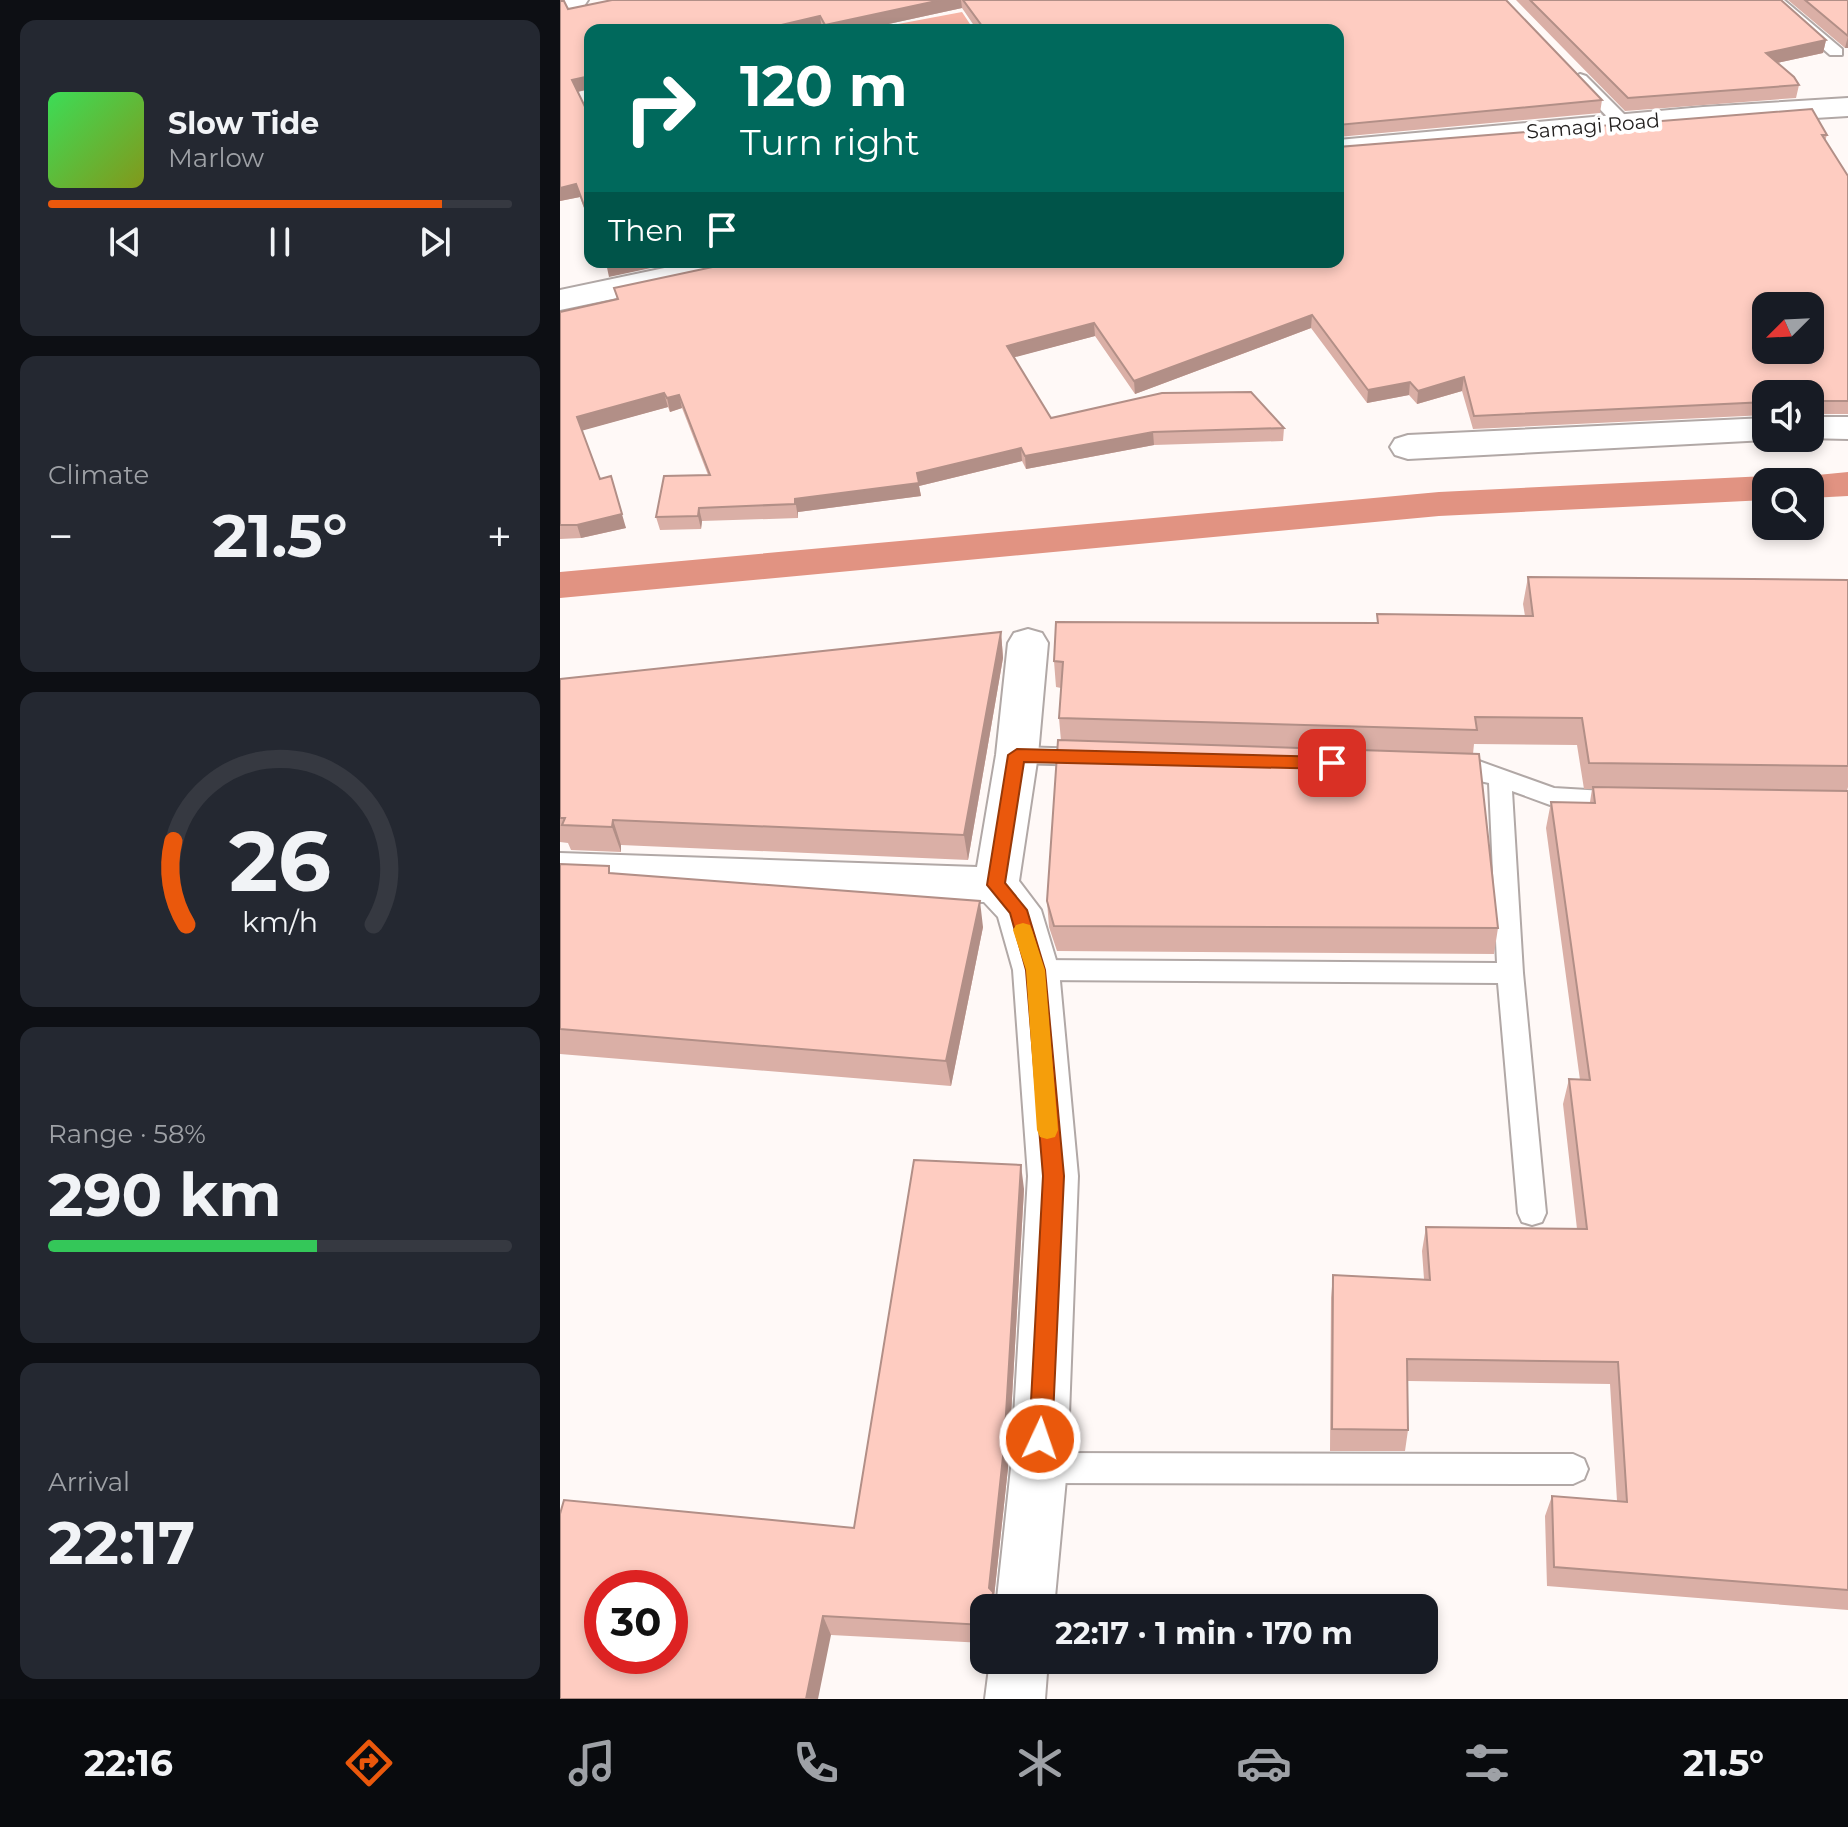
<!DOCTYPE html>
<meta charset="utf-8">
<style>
:root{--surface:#171b24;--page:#242831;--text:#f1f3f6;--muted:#9ea1a6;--line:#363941;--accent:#ea580c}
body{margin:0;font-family:Montserrat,sans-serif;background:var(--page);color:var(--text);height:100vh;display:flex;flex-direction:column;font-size:30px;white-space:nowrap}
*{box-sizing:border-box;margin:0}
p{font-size:26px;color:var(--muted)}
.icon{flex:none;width:44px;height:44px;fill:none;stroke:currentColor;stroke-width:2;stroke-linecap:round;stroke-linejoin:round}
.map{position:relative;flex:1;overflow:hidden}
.details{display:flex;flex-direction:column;gap:20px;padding:20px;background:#0d0f14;width:560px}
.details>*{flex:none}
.top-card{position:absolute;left:24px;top:24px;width:760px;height:244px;border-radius:16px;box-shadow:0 4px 12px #0003;background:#00695c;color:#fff;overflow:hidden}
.needle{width:52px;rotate:246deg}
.buttons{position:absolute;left:1192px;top:292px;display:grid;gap:16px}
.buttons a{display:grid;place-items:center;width:72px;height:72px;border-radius:16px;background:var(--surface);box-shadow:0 4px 12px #0003;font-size:40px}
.speed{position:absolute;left:24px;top:1570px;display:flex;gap:16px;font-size:40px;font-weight:700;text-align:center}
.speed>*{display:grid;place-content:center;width:104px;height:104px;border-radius:50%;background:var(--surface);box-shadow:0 4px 12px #0003;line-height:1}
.speed .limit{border:12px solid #d22;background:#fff;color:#111}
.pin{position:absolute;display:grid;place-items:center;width:68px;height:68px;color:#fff;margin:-34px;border-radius:16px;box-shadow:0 4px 12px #0006}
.me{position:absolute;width:88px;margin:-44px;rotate:3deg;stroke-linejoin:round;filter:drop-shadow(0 0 6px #0008)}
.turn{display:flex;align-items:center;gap:28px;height:168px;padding:0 24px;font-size:36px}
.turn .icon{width:104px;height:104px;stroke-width:2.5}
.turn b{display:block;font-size:56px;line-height:68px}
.then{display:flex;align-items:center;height:76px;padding:0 24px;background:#0003;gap:16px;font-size:30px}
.big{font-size:60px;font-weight:700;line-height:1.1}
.details .card{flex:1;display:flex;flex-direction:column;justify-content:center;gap:12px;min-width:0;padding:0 28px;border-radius:16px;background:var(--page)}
.details .dial{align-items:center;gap:0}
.dial svg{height:208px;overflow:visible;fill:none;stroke:var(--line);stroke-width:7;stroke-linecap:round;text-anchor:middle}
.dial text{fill:var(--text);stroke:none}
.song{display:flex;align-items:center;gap:24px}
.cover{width:96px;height:96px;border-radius:12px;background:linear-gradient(135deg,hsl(130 70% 55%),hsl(70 70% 35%))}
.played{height:8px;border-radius:4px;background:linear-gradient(90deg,var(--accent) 85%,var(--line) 85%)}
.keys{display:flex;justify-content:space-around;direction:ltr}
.heat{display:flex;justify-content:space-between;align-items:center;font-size:44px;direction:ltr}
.charge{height:12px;border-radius:6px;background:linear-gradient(90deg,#34c759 58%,var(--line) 0)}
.trip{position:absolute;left:410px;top:1594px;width:468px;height:80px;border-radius:16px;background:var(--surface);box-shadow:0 4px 12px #0003;font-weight:700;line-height:80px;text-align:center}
.menu{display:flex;height:128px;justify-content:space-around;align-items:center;background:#090b0e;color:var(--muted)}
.menu .icon{width:56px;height:56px}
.menu .active{color:var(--accent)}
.menu b{font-size:36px;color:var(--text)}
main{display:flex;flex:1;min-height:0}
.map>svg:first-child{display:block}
</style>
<main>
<section class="details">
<div class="card">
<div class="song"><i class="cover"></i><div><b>Slow Tide</b><p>Marlow</p></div></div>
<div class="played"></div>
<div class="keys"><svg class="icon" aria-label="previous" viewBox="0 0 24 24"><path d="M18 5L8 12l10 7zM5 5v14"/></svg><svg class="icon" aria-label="pause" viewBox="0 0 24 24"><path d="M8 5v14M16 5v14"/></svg><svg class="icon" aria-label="next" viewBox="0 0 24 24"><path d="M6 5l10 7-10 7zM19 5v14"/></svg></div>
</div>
<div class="card"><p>Climate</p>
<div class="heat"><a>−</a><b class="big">21.5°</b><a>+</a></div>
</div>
<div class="card dial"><svg viewBox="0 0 100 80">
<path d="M14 69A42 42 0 1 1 86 69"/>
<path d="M14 69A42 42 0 0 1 9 37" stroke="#ea580c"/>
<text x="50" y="56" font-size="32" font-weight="700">26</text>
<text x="50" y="72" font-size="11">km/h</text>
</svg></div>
<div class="card"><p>Range · 58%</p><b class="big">290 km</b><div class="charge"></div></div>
<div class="card"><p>Arrival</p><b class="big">22:17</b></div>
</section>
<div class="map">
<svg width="1288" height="1699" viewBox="0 0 1288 1699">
<rect width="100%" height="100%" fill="#fff9f7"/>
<path fill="#f6b4a5" d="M402,12l12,18h-108z"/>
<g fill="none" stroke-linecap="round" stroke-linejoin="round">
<path fill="#e19382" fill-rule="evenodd" d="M1288,472v24l-38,2v-16h-16l3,-5z
M1206,476l15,6h-15v18l-327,16 -879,82v-26l879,-80z"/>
<g stroke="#b1a8a6" stroke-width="4">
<path id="service" d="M1207,0h17l58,49v6h-12z
M1020,74l6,2 43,43 2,4 -2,4h-12l-43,-45 -2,-3z
M457,747l69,2 8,2 4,6 -4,6 -8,2 -69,-2 -8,-2 -4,-6 4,-6z
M891,758l25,2 78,28 67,4 8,3 4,6 -4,6 -8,3 -68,-4 -41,-15 11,182 23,240 -4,9 -10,3 -10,-3 -4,-9 -20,-230 -462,-3 -9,-3 -4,-7 4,-7 9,-3 461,3 -8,-180 -46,-10 -4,-6 4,-6z
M479,1453l534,1 11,5 4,10 -4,10 -11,5 -534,-1 -11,-5 -4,-10 4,-10z"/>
</g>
<g stroke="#b1a8a6" stroke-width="4">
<path id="minor" d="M0,0h28l-4,6 -24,6z
M1288,98v18l-145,9 -365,33v-18l365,-33z
M133,262h65l-5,7 -12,3 -181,38v-20z
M1250,417h38v22l-44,-1h6z
M1206,418v20h9l-9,2 -358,19 -13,-4 -5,-8 5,-8 13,-4z
M468,629l14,4 6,10 -10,112 -19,126 22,29 18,60 19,206 -11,292 -13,140h-58l15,-140 17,-292 -15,-206 -15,-53 -14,-15 -424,-15v-34l417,14 19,-112 12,-112 6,-10z
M430,1660h58l-3,39h-60z"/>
</g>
<use href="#service" fill="#fff" fill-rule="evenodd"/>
<use href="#minor" fill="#fff" fill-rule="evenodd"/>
</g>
<path fill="#daafa6" d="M52,0h894l96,100 -2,13 -262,24v-107h-361l-15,-22 -101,22h-271v59l-12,3 12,25v107l-10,-27 -20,4 8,-192z
M956,0h265l45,40 -3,13 -46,10 22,22 -3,13 -171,13z
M1228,0h60v48h-3z
M1267,135l-2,6 23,35v238h-38v-20h-44v21l-293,14 -11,-38 -45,13 -8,-9 -42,8 -56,-75 -176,66 -40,-58 -81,21 37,61 233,10 -1,13 -129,4 -128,24 -4,-8 -103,25 2,10 -123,16v6l-96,3 -1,8 -41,1 -4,-13 52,-42 -26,-67 -12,4 -2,-5 -86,23 18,49 26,49 -45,10 -21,1v-227l57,-13 -3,-11 167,-23 558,-117z
M968,577l320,3v207l-1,4h1v819l-301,-24 -2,-70 7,-20 65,5 -7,-117 -202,-3v49l-3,21h-75l1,-153 2,-23 91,4 -2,-28 4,-24 151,2 -14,-125 6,-25 11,1 -34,-252 5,-26h39l2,-13h-8l-7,-44 -103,-1 -1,10 25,174 -4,26 -437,-3 -8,-24 -2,-26 14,-160 -2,-23 2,-30 -5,-1 -2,-26 323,-38v-9l148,2 -2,-12z
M441,632l2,26 -35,202 -347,-15v7l-50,-2 -3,-7 -8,-1v-163z
M0,864l52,9 371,54 -32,159 -391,-32z
M464,1189l-16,279 -14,129 3,11h-13v35l-153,-8 -271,64 294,-171z"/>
<path fill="#b28f87" d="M381,0h20l1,8 -101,22h-35l-1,-5z
M260,16l2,13 -4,1h-58z
M1288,36v12h-3z
M1266,40l-3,13 -60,13 3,-13z
M30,76v13l-14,3 -4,-12z
M16,184l4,13 -20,4v-13z
M53,262h66l-70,15 -3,-14z
M752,315l-1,13 -176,66 -1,-13z
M534,323l1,13 -87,23 -1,-13z
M904,377l-2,14 -45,13 1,-13z
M850,382l-1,13 -42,8 1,-13z
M104,393l4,14 -87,24 -4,-14z
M119,395l3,13 -12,4 -3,-14z
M593,432l1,13 -128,24 -1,-13z
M461,448l1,13 -103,25 2,10 -123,16v6l-3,-19 122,-26z
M51,476l15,52 -45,10 -4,-13z
M139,508l3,13 -1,8 -3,-13z
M441,632l2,26 -35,202 -4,-25z
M53,820l8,25v7l-9,-25z
M420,901l3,26 -32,159 -5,-25z
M461,1165l3,24 -16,279 -14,129 3,11h-6l-2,-20z
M263,1616l8,19 -13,64h-12z"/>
<path fill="#feccc1" stroke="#b28f87" stroke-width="2" fill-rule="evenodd" d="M52,0h329l-116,25 -5,-9 -60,14h-170v46l-18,4 18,37v104l-14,-37 -16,4v-187h4l4,8z
M403,0h543l96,100 -264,25v-95h-353z
M970,0h251l45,40 -60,13 28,24 5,8 -171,13z
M1245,0h43v36z
M1252,109l15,26h-5l26,41v225h-34l-4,10v-17h-44v8l-292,14 -10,-39 -46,14 -8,-9 -42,8 -56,-75 -178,66 -40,-58 -87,23 44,72 111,-25 89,-1 33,36 -131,4 -128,24 -4,-8 -104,25 2,10 -124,16v5l-96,4 -1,8 -42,1 8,-41 46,-1 -31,-80 -12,3 -3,-5 -87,24 23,62 11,-3 11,38 -45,11h-17v-213l58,-13 -4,-11 122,-26h43l2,3 14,-3h543v-115zM1206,306h44v44h-44z
M968,577l320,3v186l-259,-3 -7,-45 -107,-1 2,13 -418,-12 4,-56 -9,-1 2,-39 322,1 -1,-9 156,2z
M441,632l-37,203 -351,-15 -1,7 -50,-2 3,-7h-5v-139z
M498,740l421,14 19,174 -444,-2 -7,-25z
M1033,787l255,4v799l-294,-23 -2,-71 75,6 -9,-140 -211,-3 1,71 -76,-1 1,-154 97,5 -4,-53 161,2 -18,-150 21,1 -39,-278 44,1z
M0,864l49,2v7l371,28 -34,160 -386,-32z
M354,1160l107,5 -17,282 -15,141 4,4 -2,16h-7v17l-161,-9 -17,83h-246v-185l4,-14 290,28zM42,1588h68v68h-68z"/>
<path fill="#ea580c" stroke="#983908" stroke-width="2" d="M457,749l315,8 9,6 -9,6 -308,-7 -19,121 22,27 18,60 19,206 -12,263 -4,8 -8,3 -8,-3 -3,-8 14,-263 -17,-206 -16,-57 -23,-28 21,-130z"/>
<path fill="#f59e0b" d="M463,923l7,2 2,5 13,40 13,160 -3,7 -8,2 -7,-2 -3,-7 -11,-160 -13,-40 3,-5z"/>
<g text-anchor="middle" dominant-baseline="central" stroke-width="8" stroke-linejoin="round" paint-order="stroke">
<g font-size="20" fill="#242120" stroke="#fff">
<text transform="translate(1033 126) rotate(-5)">Samagi Road</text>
</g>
</g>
</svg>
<div class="buttons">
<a><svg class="needle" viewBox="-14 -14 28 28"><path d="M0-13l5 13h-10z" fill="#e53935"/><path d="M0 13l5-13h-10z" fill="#9ea1a6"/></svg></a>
<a><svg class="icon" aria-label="sound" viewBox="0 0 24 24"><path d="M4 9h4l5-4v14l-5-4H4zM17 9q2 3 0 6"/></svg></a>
<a><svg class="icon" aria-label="search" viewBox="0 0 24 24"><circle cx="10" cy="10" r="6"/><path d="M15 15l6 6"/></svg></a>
</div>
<div class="speed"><div class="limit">30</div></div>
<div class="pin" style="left:772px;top:763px;background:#d93025"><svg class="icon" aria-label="arrive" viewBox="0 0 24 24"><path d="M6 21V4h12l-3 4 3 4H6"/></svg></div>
<svg class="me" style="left:480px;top:1439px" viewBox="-20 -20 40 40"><circle r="17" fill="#ea580c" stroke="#fff" stroke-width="3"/><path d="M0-11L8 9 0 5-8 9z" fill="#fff"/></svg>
<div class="trip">22:17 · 1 min · 170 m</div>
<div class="top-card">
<div class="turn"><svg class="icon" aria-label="right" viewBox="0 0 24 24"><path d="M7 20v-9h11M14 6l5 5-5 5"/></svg><div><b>120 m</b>Turn right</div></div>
<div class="then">Then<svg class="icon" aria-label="arrive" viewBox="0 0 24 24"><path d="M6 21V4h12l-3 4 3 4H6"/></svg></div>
</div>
</div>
</main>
<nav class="menu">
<b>22:16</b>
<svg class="icon active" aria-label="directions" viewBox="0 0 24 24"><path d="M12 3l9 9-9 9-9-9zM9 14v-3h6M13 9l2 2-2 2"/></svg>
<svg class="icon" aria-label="music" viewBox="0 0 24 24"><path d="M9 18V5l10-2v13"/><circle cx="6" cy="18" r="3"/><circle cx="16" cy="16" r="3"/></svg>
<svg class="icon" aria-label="phone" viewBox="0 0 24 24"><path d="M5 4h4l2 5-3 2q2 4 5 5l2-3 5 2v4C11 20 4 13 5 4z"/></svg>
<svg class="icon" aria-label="climate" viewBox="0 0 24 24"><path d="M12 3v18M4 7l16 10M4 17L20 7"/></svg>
<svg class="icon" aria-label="car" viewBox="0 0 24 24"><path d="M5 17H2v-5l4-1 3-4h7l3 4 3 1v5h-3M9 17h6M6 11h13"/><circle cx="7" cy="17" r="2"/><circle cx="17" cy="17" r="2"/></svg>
<svg class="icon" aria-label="filters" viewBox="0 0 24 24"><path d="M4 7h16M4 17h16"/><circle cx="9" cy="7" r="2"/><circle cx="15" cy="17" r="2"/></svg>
<b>21.5°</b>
</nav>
